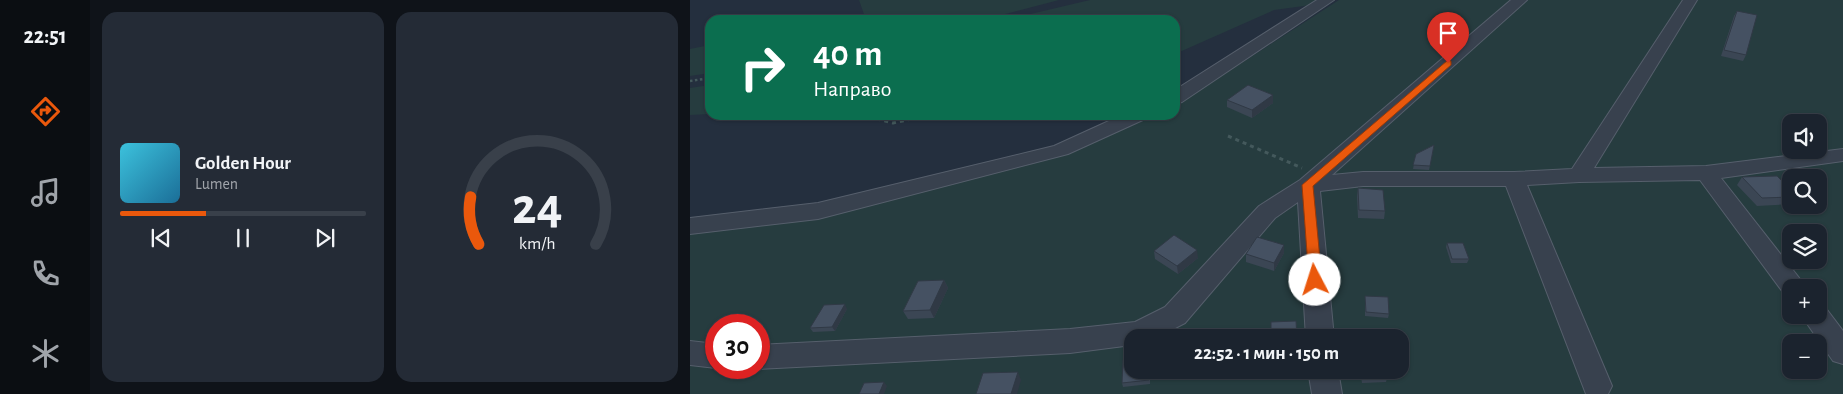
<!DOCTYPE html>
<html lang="ru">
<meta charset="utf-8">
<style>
:root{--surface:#1b232e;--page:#242b36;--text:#f1f3f6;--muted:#a0a4aa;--line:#39404a;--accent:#ea580c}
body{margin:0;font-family:"Alegreya Sans",sans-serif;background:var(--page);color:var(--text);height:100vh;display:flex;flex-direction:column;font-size:19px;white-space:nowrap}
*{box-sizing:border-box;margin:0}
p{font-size:16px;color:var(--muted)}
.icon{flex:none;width:28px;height:28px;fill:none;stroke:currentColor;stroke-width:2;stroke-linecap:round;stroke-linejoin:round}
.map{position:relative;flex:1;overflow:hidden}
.drawer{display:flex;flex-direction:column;gap:12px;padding:12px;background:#0f1319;width:600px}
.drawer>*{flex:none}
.guide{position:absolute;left:15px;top:15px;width:475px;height:105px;border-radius:15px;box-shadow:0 1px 4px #0004,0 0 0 1px var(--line);background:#0b6e4f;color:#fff;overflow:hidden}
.fabs{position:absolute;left:1092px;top:114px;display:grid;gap:10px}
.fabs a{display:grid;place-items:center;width:45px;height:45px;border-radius:10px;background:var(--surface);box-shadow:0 1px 4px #0004,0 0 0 1px var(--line);font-size:25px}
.speed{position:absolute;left:15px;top:314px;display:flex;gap:10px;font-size:25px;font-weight:700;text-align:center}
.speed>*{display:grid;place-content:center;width:65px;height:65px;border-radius:50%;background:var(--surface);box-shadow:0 1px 4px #0004,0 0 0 1px var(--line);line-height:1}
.speed .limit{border:8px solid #d22;background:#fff;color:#111}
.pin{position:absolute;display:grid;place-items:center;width:42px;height:42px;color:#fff;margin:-51px -21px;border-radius:50% 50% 50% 0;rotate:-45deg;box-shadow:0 0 5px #0007}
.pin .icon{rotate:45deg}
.me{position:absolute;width:55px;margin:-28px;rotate:355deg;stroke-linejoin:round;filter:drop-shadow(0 0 4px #0008)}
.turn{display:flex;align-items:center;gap:18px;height:105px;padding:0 25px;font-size:22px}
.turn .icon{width:65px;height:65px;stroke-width:2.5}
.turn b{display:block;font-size:35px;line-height:42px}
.drawer .tile{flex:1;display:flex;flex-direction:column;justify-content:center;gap:8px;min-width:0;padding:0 18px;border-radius:15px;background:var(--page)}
.drawer .dial{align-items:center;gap:0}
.dial svg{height:130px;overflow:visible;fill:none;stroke:var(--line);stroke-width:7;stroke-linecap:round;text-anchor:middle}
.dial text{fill:var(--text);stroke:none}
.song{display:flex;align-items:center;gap:15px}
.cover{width:60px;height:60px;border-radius:8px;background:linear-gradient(135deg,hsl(190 70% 55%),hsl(200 70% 35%))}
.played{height:5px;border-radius:2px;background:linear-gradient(90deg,var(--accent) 35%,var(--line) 35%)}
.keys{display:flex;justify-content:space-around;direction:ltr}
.drawer .tiles{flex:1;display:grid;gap:12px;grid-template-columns:repeat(2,1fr)}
.trip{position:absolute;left:434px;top:329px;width:285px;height:50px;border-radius:15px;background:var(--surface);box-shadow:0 1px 4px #0004,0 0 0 1px var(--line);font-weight:700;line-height:50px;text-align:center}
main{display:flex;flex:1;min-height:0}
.tab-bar{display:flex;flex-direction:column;width:90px;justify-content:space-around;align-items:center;background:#0b0e12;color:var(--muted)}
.tab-bar .icon{width:35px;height:35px}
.tab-bar .active{color:var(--accent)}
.tab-bar b{font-size:22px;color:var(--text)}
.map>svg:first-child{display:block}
</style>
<main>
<nav class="tab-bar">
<b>22:51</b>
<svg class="icon active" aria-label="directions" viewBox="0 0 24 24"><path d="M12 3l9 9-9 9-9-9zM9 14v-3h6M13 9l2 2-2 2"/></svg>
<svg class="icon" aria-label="music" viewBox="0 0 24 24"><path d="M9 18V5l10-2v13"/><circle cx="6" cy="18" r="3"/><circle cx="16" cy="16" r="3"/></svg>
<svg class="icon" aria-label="phone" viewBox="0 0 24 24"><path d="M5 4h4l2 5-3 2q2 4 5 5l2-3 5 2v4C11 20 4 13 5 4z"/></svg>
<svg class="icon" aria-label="climate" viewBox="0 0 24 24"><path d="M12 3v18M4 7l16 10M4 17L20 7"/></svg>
</nav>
<section class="drawer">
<div class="tiles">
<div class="tile">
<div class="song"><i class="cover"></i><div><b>Golden Hour</b><p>Lumen</p></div></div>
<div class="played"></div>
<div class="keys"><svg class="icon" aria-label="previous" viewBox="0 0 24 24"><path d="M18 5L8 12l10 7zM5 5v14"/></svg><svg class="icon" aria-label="pause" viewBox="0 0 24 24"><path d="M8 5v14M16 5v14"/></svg><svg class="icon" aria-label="next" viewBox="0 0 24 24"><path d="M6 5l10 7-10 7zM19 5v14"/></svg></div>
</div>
<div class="tile dial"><svg viewBox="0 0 100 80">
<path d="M14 69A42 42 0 1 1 86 69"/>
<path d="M14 69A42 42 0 0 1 9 40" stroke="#ea580c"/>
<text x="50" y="56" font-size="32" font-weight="700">24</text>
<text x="50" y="72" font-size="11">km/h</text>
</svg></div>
</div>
</section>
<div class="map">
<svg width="1153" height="394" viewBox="0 0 1153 394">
<rect width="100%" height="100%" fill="#242f3e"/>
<path fill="#263c3f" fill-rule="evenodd" d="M169,0h200l-77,20h-134l17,-3z
M400,0h229l-8,5 -37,5 -99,44v-34h-170z
M649,0h504v394h-1153v-160l103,-14 272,-65 91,-40h19v-9zM1101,122h28v28h-28zM1101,178h28v27h-28zM1101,232h28v28h-28zM1101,288h28v27h-28zM26,325h43v43h-43zM442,338h268v32h-268zM1101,342h28v28h-28z
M20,45v28l-20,3v-27z
M20,85v29l-20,1v-27z"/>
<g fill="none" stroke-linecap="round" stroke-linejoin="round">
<g stroke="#565f6c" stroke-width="2">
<path id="street" d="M627,0h17l-152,102 -7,2v-14z
M821,0h16l-195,175 31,-3h151l58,-3 111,-169h14l-103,168 112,-2 137,-17v12l-122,17 86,110h-16v9l-6,-2 -85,-115 -121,2 -52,3 85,201 -4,8h-22l-80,-208h-143l-43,5 14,147h-28l-8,-136 -23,16 -90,105 -29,15h-24v7l-62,8 -311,16 -5,-1h5v-23l311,-16 65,-7 30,-15 94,-101 41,-26z
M432,115h26l-3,4 -77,35 -250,65 -128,15v-16l128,-15 236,-57z
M1129,305l6,2 18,24v33l-10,-3 -32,-46h18z
M0,341l26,3v24h2h-2l-26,-3z
M618,370h30l4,24h-30z"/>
</g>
<path stroke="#44595c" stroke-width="2.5" stroke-dasharray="2.5 2.5" stroke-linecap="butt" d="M0,81l20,-3"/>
<path stroke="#44595c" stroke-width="3" stroke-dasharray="4 4" stroke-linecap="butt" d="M171,115l32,8 37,-8
M538,136l74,32"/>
<use href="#street" fill="#38414e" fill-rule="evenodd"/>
</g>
<path fill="#3b4654" d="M1047,11l9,44 -3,6 -22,-5 13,-40z
M537,100l46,3 -21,15 -25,-11z
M744,145l-5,25 -16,-1 3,-15z
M1052,177l49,13v14l-34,2 -20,-21z
M668,188l27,23 -1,8 -26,-1 -1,-22z
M757,243l22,16 -2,4h-16l-5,-16z
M464,251l44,7 -20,16 -23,-15z
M594,253l-10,18 -28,-9v-8z
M254,280l4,8 -14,30 -26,1 -5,-8z
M675,296l24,18 -1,4 -23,-2z
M157,309l-12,22 -22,1 -3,-4z
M442,370h18v14l-27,3 -1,-4z
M670,370h27l1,4 -2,8 -24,1z"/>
<path fill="#303945" d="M583,95v8l-21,15v-8z
M594,245v8l-10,18v-8z
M507,250l1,8 -20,16 -1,-8z
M254,280l4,8 -14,30 -4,-8z
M155,304l2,5 -12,22 -3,-4z
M328,372l3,8 -4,14h-6z
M194,382l3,4 -3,8h-5z"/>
<path fill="#455162" stroke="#303945" d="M1047,11l20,4 -11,40 -22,-5z
M558,85l25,10 -21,15 -25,-10z
M744,145l-4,21 -17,-1 3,-11z
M1087,176l14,14v7l-29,1 -20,-21z
M668,188l25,2 2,21 -26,-1z
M484,235l23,15 -20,16 -23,-15z
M567,237l27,8 -10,18 -28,-9z
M757,243h16l6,16h-17z
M254,280l-14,30 -27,1 15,-30z
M675,296l23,1 1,17 -23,-2z
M155,304l-13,23 -22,1 14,-23z
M606,321l1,17h-26v-16z
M442,359v11h17v10l-27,3 1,-23z
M673,370h24l1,4 -24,1z
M328,372l-7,22h-35l7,-21z
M194,382l-5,12h-20l5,-11z"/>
<path fill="#ea580c" stroke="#983908" d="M758,60l3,1v4l-138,121 9,94 -2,4h-9l-2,-4 -7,-95z"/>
</svg>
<div class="fabs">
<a><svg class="icon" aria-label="sound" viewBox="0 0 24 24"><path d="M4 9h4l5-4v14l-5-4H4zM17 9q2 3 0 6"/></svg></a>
<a><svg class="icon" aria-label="search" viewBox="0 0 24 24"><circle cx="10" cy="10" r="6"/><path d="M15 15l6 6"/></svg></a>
<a><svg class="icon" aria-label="layers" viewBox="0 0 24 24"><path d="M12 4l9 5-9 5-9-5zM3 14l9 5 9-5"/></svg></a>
<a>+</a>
<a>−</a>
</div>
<div class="speed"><div class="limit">30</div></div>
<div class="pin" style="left:758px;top:63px;background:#d93025"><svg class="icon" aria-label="arrive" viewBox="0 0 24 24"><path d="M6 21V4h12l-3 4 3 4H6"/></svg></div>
<svg class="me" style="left:625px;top:280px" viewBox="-20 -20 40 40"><circle r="19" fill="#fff"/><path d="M0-13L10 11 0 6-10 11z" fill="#ea580c"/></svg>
<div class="trip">22:52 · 1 мин · 150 m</div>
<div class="guide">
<div class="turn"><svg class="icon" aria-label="right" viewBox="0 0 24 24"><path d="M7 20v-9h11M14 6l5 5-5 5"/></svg><div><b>40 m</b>Направо</div></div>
</div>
</div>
</main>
